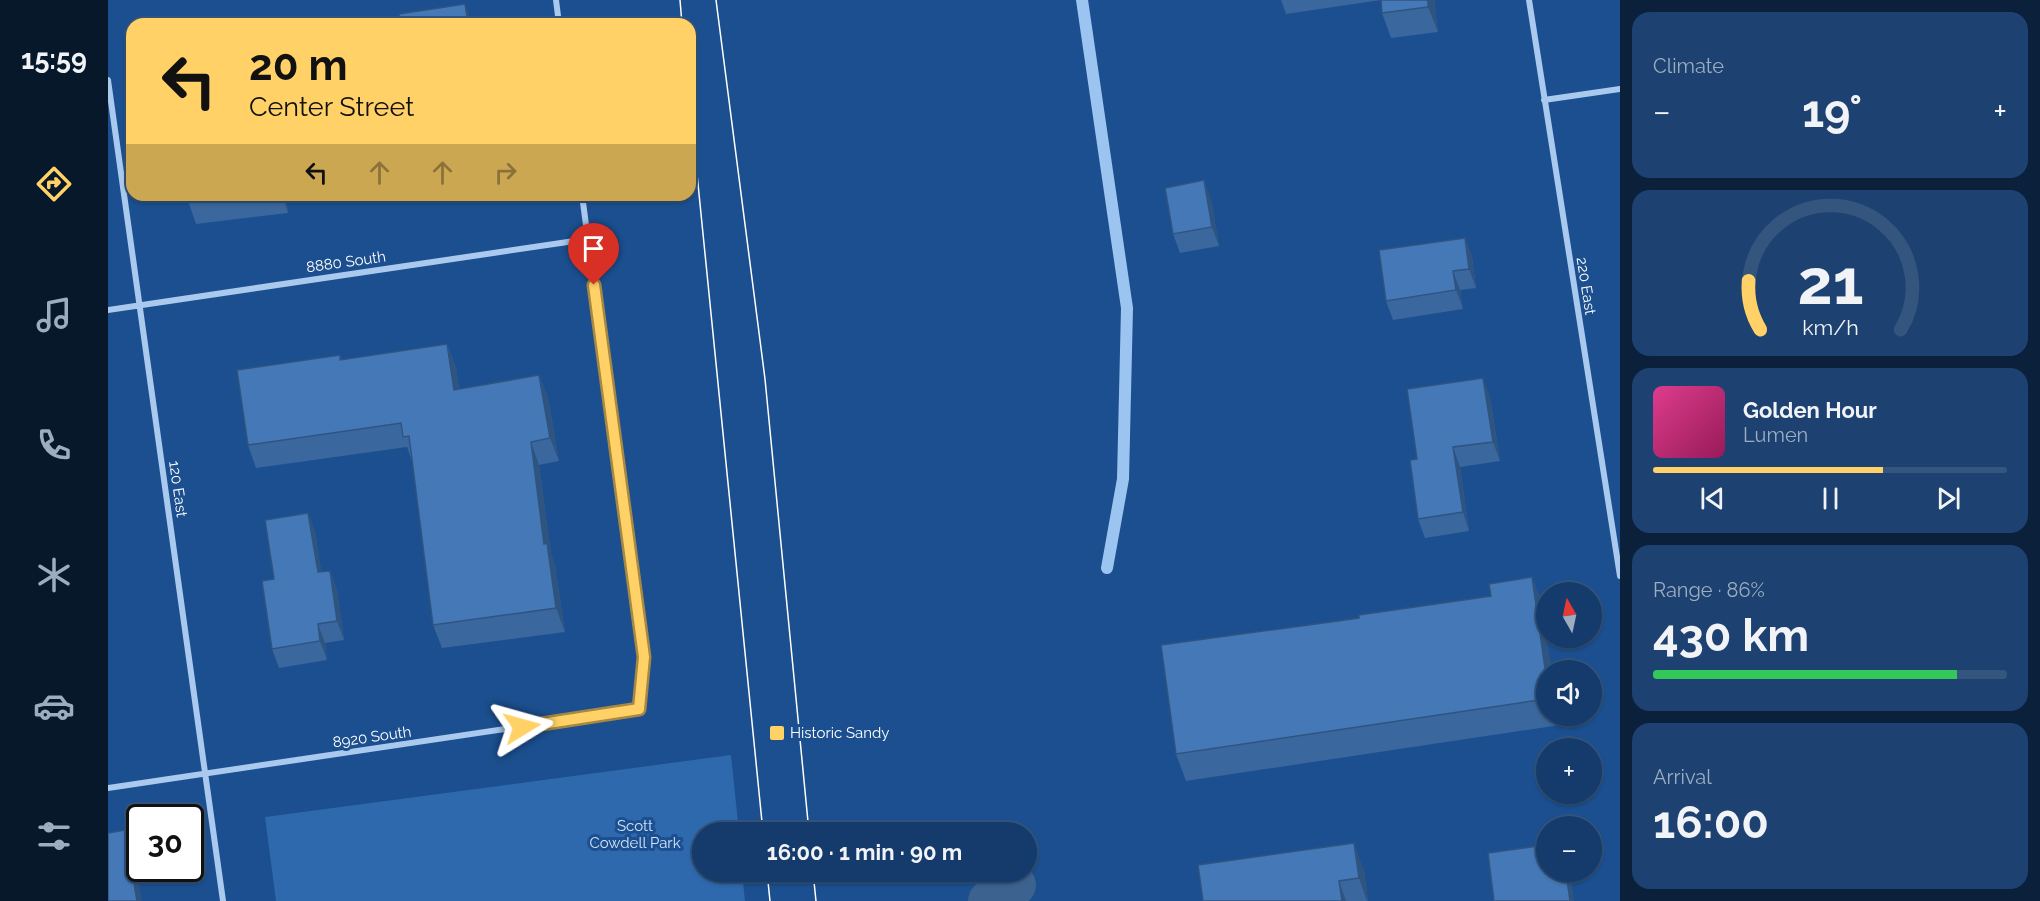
<!DOCTYPE html>
<meta charset="utf-8">
<style>
:root{--surface:#143b6b;--page:#1d4271;--text:#f1f3f6;--muted:#9dadc1;--line:#33557e;--accent:#ffd166}
body{margin:0;font-family:Raleway,sans-serif;background:var(--page);color:var(--text);height:100vh;display:flex;flex-direction:column;font-size:22px;white-space:nowrap}
*{box-sizing:border-box;margin:0}
p{font-size:20px;color:var(--muted)}
.icon{flex:none;width:33px;height:33px;fill:none;stroke:currentColor;stroke-width:2;stroke-linecap:round;stroke-linejoin:round}
.map{position:relative;flex:1;overflow:hidden}
.details{display:flex;flex-direction:column;gap:12px;padding:12px;background:#0b203b;width:420px}
.details>*{flex:none}
.guide{position:absolute;left:18px;top:18px;width:570px;height:183px;border-radius:18px;box-shadow:0 2px 4px #0004,0 0 0 2px var(--line);background:#ffd166;color:#111;overflow:hidden}
.needle{width:39px;rotate:351deg}
.tools{position:absolute;left:1428px;top:582px;display:grid;gap:12px}
.tools a{display:grid;place-items:center;width:66px;height:66px;border-radius:50%;background:var(--surface);box-shadow:0 2px 4px #0004,0 0 0 2px var(--line);font-size:30px}
.speed{position:absolute;left:18px;top:804px;display:flex;gap:12px;font-size:30px;font-weight:700;text-align:center}
.speed>*{display:grid;place-content:center;width:78px;height:78px;border-radius:50%;background:var(--surface);box-shadow:0 2px 4px #0004,0 0 0 2px var(--line);line-height:1}
.speed .limit{border:3px solid #111;border-radius:9px;background:#fff;color:#111}
.pin{position:absolute;display:grid;place-items:center;width:51px;height:51px;color:#fff;margin:-62px -26px;border-radius:50% 50% 50% 0;rotate:-45deg;box-shadow:0 0 6px #0007}
.pin .icon{rotate:45deg}
.me{position:absolute;width:66px;margin:-33px;rotate:82deg;stroke-linejoin:round;filter:drop-shadow(0 0 4px #0008)}
.turn{display:flex;align-items:center;gap:21px;height:126px;padding:0 24px;font-size:27px}
.turn .icon{width:78px;height:78px;stroke-width:2.5}
.turn b{display:block;font-size:42px;line-height:51px}
.lanes{display:flex;align-items:center;height:57px;padding:0 24px;background:#0003;justify-content:center;gap:30px;direction:ltr}
.lanes .off{opacity:.35}
.big{font-size:45px;font-weight:700;line-height:1.1}
.details .card{flex:1;display:flex;flex-direction:column;justify-content:center;gap:9px;min-width:0;padding:0 21px;border-radius:18px;background:var(--page)}
.details .dial{align-items:center;gap:0}
.dial svg{height:156px;overflow:visible;fill:none;stroke:var(--line);stroke-width:7;stroke-linecap:round;text-anchor:middle}
.dial text{fill:var(--text);stroke:none}
.song{display:flex;align-items:center;gap:18px}
.cover{width:72px;height:72px;border-radius:9px;background:linear-gradient(135deg,hsl(330 70% 55%),hsl(330 70% 35%))}
.played{height:6px;border-radius:3px;background:linear-gradient(90deg,var(--accent) 65%,var(--line) 65%)}
.keys{display:flex;justify-content:space-around;direction:ltr}
.heat{display:flex;justify-content:space-between;align-items:center;font-size:33px;direction:ltr}
.charge{height:9px;border-radius:4px;background:linear-gradient(90deg,#34c759 86%,var(--line) 0)}
.trip{position:absolute;left:584px;top:822px;width:345px;height:60px;border-radius:30px;background:var(--surface);box-shadow:0 2px 4px #0004,0 0 0 2px var(--line);font-weight:700;line-height:60px;text-align:center}
main{display:flex;flex:1;min-height:0}
.tabs{display:flex;flex-direction:column;width:108px;justify-content:space-around;align-items:center;background:#08182b;color:var(--muted)}
.tabs .icon{width:42px;height:42px}
.tabs .on{color:var(--accent)}
.tabs b{font-size:27px;color:var(--text)}
.map>svg:first-child{display:block}
</style>
<main>
<nav class="tabs">
<b>15:59</b>
<svg class="icon on" aria-label="directions" viewBox="0 0 24 24"><path d="M12 3l9 9-9 9-9-9zM9 14v-3h6M13 9l2 2-2 2"/></svg>
<svg class="icon" aria-label="music" viewBox="0 0 24 24"><path d="M9 18V5l10-2v13"/><circle cx="6" cy="18" r="3"/><circle cx="16" cy="16" r="3"/></svg>
<svg class="icon" aria-label="phone" viewBox="0 0 24 24"><path d="M5 4h4l2 5-3 2q2 4 5 5l2-3 5 2v4C11 20 4 13 5 4z"/></svg>
<svg class="icon" aria-label="climate" viewBox="0 0 24 24"><path d="M12 3v18M4 7l16 10M4 17L20 7"/></svg>
<svg class="icon" aria-label="car" viewBox="0 0 24 24"><path d="M5 17H2v-5l4-1 3-4h7l3 4 3 1v5h-3M9 17h6M6 11h13"/><circle cx="7" cy="17" r="2"/><circle cx="17" cy="17" r="2"/></svg>
<svg class="icon" aria-label="filters" viewBox="0 0 24 24"><path d="M4 7h16M4 17h16"/><circle cx="9" cy="7" r="2"/><circle cx="15" cy="17" r="2"/></svg>
</nav>
<div class="map">
<svg width="1512" height="901" viewBox="0 0 1512 901">
<rect width="100%" height="100%" fill="#1b4f8f"/>
<path fill="#2e69ad" d="M623,755l8,77h-37v40h40l3,29h-469l-11,-84z"/>
<g fill="none" stroke-linecap="round" stroke-linejoin="round">
<path stroke="#9cc4f0" stroke-width="12" d="M974,0l45,308 -4,171 -16,89"/>
<path stroke="#3c6290" stroke-width="42" d="M881,901l26,-16"/>
<path stroke="#a9c9ee" stroke-width="6" d="M448,0l3,24
M1421,0l91,576
M0,80l115,821
M1436,100l76,-11
M0,310l480,-71
M0,788l531,-79 5,-52 -62,-462"/>
<path stroke="#fff" stroke-width="1.5" d="M572,0l2,24
M608,0l49,379 44,453
M582,104l73,728
M659,872l3,29
M705,872l3,29"/>
</g>
<path fill="#3a679d" d="M1173,0h153l4,32 -47,6 -9,-25 -1,-13 -95,14z
M78,195h100l2,18 -92,11z
M1103,199l8,47 -39,7 -7,-19z
M1357,238l7,19 4,31 -16,2 3,19 -70,11 -7,-19z
M339,344l9,24 3,21 80,-14 9,23 11,63 -20,4 12,89 4,12 10,66 -123,16 -9,-23 -21,-164 -5,-14 -151,21 -8,-23 92,-90 1,5z
M1382,397l10,64 -40,6 9,64 -44,7 -7,-19 -1,-60z
M200,513l7,19 6,40 9,-1 7,19 7,50 -19,3 2,17 -48,8 -7,-19 2,-70z
M1424,577l10,27 4,66v46h12l2,9 -374,56 -10,-27 183,-136 132,-22z
M1256,870l4,31h-165z"/>
<path fill="#305480" d="M1320,0h6l4,32 -10,-25z
M357,4l7,20h-4z
M1096,180l7,19 8,47 -7,-19z
M174,195h4l2,18z
M1357,238l7,19 4,31 -7,-19z
M1345,271l7,19 3,19 -7,-19z
M339,344l9,24 6,45 -8,-23z
M431,375l9,23 11,63 -9,-23z
M1375,378l7,19 10,64 -7,-19z
M423,442l8,23 12,89 4,12 10,66 -9,-24 -12,-64z
M1345,447l7,20 9,64 -6,-19z
M200,513l7,19 10,60 -7,-20z
M222,571l7,19 7,50 -7,-19z
M1424,577l10,27 4,31 6,35h-6v5z
M210,624l7,19 2,17 -7,-19z
M17,830l10,27 7,44h-5z
M1246,843l10,27 4,31h-1l-8,-23z
M1458,872h4l4,29h-4z
M1231,881l7,20h-4z"/>
<path fill="#4478b7" stroke="#305480" stroke-width="1.5" d="M1273,0h47v7l-46,6z
M357,4l3,20h-68l-1,-10z
M1096,180l8,47 -39,7 -8,-46z
M78,195h18l-18,2z
M1357,238l4,31 -16,2 3,19 -70,11 -7,-51z
M339,344l7,46 85,-15 11,63 -19,4 13,102 3,-1 9,65 -123,17 -24,-189 -6,1 -2,-14 -153,22 -11,-75 103,-15v5z
M1375,378l10,64 -40,5 10,65 -45,7 -8,-59 7,-1 -10,-70z
M200,513l10,59 12,-1 7,50 -19,3 2,17 -48,8 -10,-68 12,-2 -9,-59z
M1424,577l14,98v24l-370,55 -15,-109 198,-27v-3l132,-19 -2,-12z
M17,830l12,71h-29v-68z
M1246,843l5,35 -20,3 3,20h-139l-5,-36z
M1438,845v27h20l4,29h-76l-6,-48z"/>
<g fill="none" stroke-linecap="round" stroke-linejoin="round">
<g stroke="#a68842" stroke-width="15">
<path id="route" d="M414,727l117,-18 5,-52 -50,-372"/>
</g>
<use href="#route" stroke="#ffd166" stroke-width="10"/>
</g>
<rect fill="#ffd166" stroke="#1b4f8f" stroke-width="2" x="661" y="725" width="16" height="16" rx="3"/>
<g text-anchor="middle" dominant-baseline="central" stroke-width="6" stroke-linejoin="round" paint-order="stroke">
<g font-size="15" fill="#fff" stroke="#1b4f8f">
<text transform="translate(238 262) rotate(-8)">8880 South</text>
<text transform="translate(1478 286) rotate(81)">220 East</text>
<text transform="translate(70 489) rotate(82)">120 East</text>
<text transform="translate(264 737) rotate(-8)">8920 South</text>
</g>
<g font-size="15" fill="#fff" stroke="#1b4f8f" text-anchor="start">
<text x="682" y="733">Historic Sandy</text>
</g>
<g font-size="15" fill="#cfe3fa" stroke="#1b4f8f">
<text x="527" y="826">Scott<tspan x="527" dy="17">Cowdell Park</tspan></text>
</g>
</g>
</svg>
<div class="tools">
<a><svg class="needle" viewBox="-14 -14 28 28"><path d="M0-13l5 13h-10z" fill="#e53935"/><path d="M0 13l5-13h-10z" fill="#9dadc1"/></svg></a>
<a><svg class="icon" aria-label="sound" viewBox="0 0 24 24"><path d="M4 9h4l5-4v14l-5-4H4zM17 9q2 3 0 6"/></svg></a>
<a>+</a>
<a>−</a>
</div>
<div class="speed"><div class="limit">30</div></div>
<div class="pin" style="left:486px;top:285px;background:#d93025"><svg class="icon" aria-label="arrive" viewBox="0 0 24 24"><path d="M6 21V4h12l-3 4 3 4H6"/></svg></div>
<svg class="me" style="left:414px;top:727px" viewBox="-20 -20 40 40"><path d="M0-17L14 15 0 8-14 15z" fill="#ffd166" stroke="#fff" stroke-width="4"/></svg>
<div class="trip">16:00 · 1 min · 90 m</div>
<div class="guide">
<div class="turn"><svg class="icon" aria-label="left" viewBox="0 0 24 24"><path d="M17 20v-9H6M10 6l-5 5 5 5"/></svg><div><b>20 m</b>Center Street</div></div>
<div class="lanes"><svg class="icon" aria-label="left" viewBox="0 0 24 24"><path d="M17 20v-9H6M10 6l-5 5 5 5"/></svg><svg class="icon off" aria-label="ahead" viewBox="0 0 24 24"><path d="M12 20V5M6 11l6-6 6 6"/></svg><svg class="icon off" aria-label="ahead" viewBox="0 0 24 24"><path d="M12 20V5M6 11l6-6 6 6"/></svg><svg class="icon off" aria-label="right" viewBox="0 0 24 24"><path d="M7 20v-9h11M14 6l5 5-5 5"/></svg></div>
</div>
</div>
<section class="details">
<div class="card"><p>Climate</p>
<div class="heat"><a>−</a><b class="big">19°</b><a>+</a></div>
</div>
<div class="card dial"><svg viewBox="0 0 100 80">
<path d="M14 69A42 42 0 1 1 86 69"/>
<path d="M14 69A42 42 0 0 1 8 44" stroke="#ffd166"/>
<text x="50" y="56" font-size="32" font-weight="700">21</text>
<text x="50" y="72" font-size="11">km/h</text>
</svg></div>
<div class="card">
<div class="song"><i class="cover"></i><div><b>Golden Hour</b><p>Lumen</p></div></div>
<div class="played"></div>
<div class="keys"><svg class="icon" aria-label="previous" viewBox="0 0 24 24"><path d="M18 5L8 12l10 7zM5 5v14"/></svg><svg class="icon" aria-label="pause" viewBox="0 0 24 24"><path d="M8 5v14M16 5v14"/></svg><svg class="icon" aria-label="next" viewBox="0 0 24 24"><path d="M6 5l10 7-10 7zM19 5v14"/></svg></div>
</div>
<div class="card"><p>Range · 86%</p><b class="big">430 km</b><div class="charge"></div></div>
<div class="card"><p>Arrival</p><b class="big">16:00</b></div>
</section>
</main>
